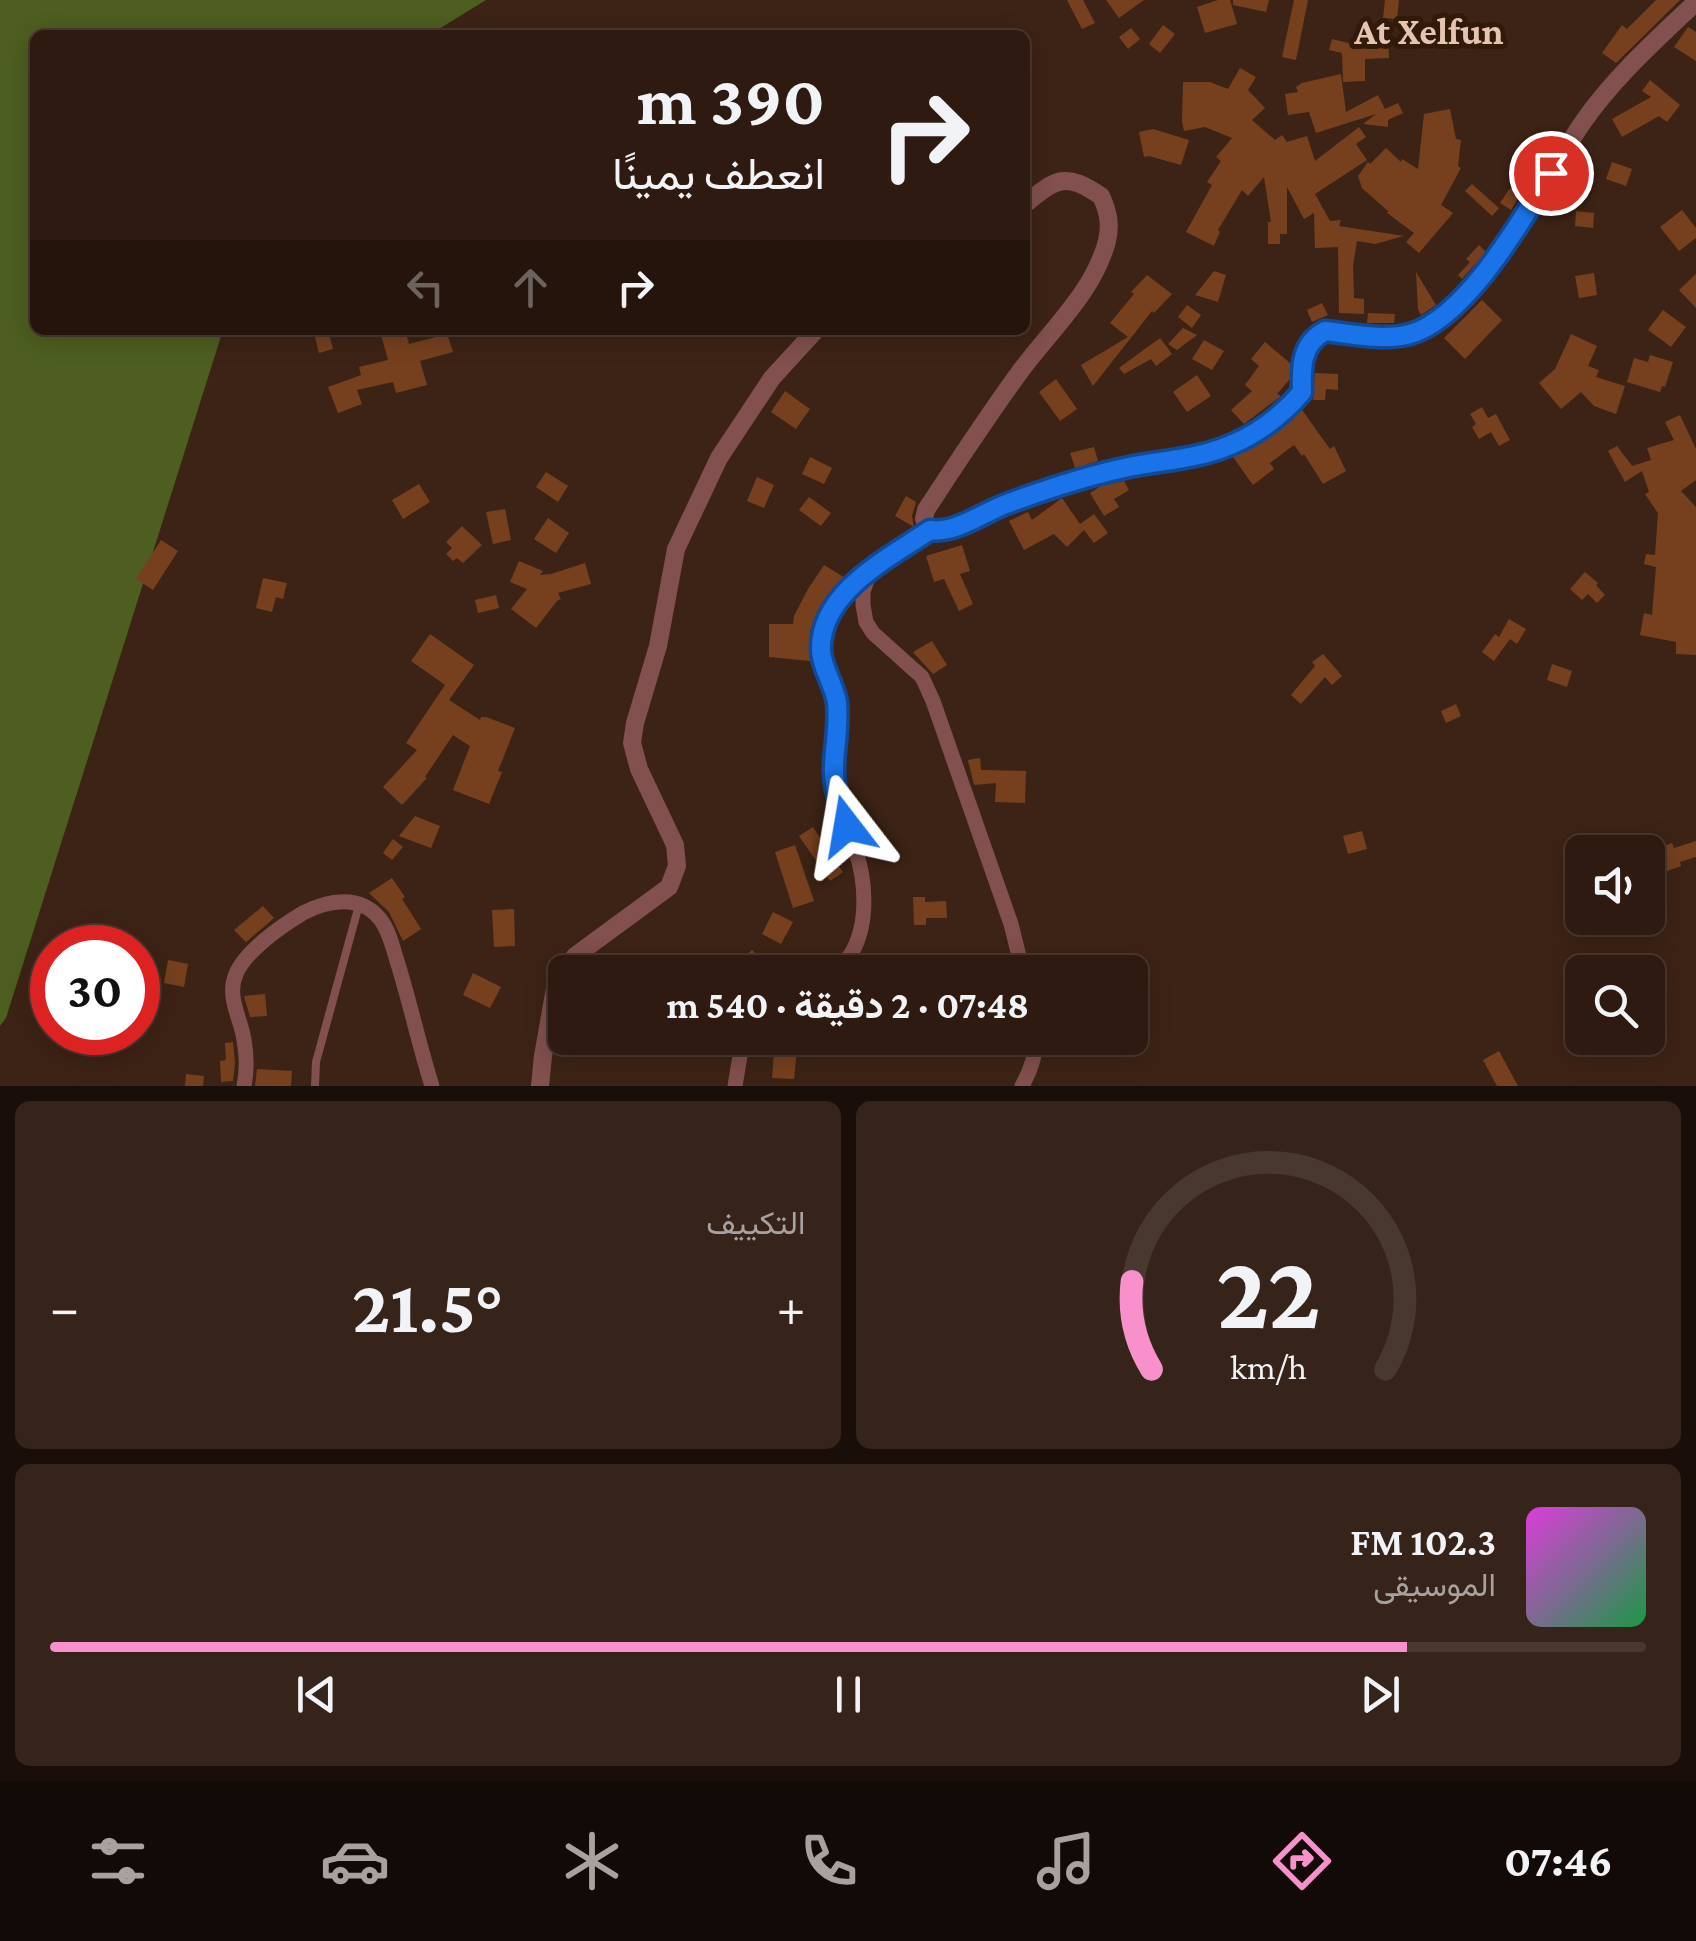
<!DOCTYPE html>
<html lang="ar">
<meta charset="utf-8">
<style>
:root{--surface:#2e1a10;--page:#362319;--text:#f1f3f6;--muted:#a7a19f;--line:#493830;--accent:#f890cb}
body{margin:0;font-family:"Crimson Pro",Vazirmatn,serif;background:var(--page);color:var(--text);direction:rtl;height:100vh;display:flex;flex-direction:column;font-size:38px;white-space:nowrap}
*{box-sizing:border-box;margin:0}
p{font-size:32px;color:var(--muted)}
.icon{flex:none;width:55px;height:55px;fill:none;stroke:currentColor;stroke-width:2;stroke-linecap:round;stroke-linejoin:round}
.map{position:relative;height:1086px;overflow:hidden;direction:ltr}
.panel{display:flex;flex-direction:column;gap:15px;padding:15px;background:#190e09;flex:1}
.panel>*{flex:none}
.top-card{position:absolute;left:30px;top:30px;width:1000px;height:305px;border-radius:15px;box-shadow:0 5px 25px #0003,0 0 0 2px var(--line);direction:rtl;background:#2e1a10;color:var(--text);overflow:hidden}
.fabs{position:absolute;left:1565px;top:835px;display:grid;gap:20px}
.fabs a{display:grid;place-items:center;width:100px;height:100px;border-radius:15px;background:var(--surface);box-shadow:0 5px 25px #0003,0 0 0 2px var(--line);font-size:50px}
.speed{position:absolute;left:30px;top:925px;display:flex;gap:20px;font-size:50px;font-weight:700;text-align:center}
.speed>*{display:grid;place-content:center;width:130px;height:130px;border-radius:50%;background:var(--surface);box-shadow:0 5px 25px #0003,0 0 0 2px var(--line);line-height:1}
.speed .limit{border:15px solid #d22;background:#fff;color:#111}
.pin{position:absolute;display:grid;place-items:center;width:85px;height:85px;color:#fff;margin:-42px;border:5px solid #fff;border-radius:50%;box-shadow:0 2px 10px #0007}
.me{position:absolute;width:110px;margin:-55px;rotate:346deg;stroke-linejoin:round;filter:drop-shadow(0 0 8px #0008)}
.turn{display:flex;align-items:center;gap:35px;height:210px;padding:0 40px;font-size:45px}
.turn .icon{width:130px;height:130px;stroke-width:2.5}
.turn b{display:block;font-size:70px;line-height:85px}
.lanes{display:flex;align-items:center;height:95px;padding:0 40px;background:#0003;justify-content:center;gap:50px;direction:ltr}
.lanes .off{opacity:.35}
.big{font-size:75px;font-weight:700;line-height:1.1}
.panel .card{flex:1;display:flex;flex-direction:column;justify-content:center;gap:15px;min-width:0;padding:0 35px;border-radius:15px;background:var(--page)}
.panel .dial{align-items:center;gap:0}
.dial svg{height:260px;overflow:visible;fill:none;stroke:var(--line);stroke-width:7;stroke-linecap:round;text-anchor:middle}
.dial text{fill:var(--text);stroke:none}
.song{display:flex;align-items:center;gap:30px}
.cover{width:120px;height:120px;border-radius:15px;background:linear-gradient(135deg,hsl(300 70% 55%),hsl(140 70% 35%))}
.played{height:10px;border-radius:5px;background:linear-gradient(90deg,var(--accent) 85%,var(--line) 85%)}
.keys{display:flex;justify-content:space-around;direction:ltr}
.heat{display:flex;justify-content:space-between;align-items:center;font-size:55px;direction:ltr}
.panel .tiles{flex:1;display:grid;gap:15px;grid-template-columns:1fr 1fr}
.card:last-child{grid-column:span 2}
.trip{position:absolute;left:548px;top:955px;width:600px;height:100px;border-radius:15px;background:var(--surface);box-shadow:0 5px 25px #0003,0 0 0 2px var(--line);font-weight:700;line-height:100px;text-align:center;direction:rtl}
.tab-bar{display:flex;height:160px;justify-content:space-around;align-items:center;background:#120a06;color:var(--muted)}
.tab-bar .icon{width:70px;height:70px}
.tab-bar .current{color:var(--accent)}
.tab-bar b{font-size:45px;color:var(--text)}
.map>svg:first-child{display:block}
</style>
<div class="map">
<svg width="1696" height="1086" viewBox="0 0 1696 1086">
<rect width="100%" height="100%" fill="#3d2315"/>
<path fill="#4d5e20" d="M0,0h486l-57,35h-394v295h188l-217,688 -6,8z"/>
<path fill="#76401f" d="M1067,0h16l12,23 -13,6z
M1106,0h38l-25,18z
M1218,0h12l7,24 -32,9 -8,-26z
M1233,0h36l-3,12 -33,-7z
M1294,0h14l-12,60 -14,-3z
M1385,0h14l-2,19 -14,-1z
M1656,0h24l-64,63 -14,-10 20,-28 5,4z
M1163,25l12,9 -15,19 -11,-9z
M1688,27l8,5v29l-22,-14z
M1131,28l9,11 -12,10 -9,-12z
M1332,39l28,7 -1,-5 29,-2 1,19 -24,1v22l-22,1 -1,-29 -13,-3z
M1240,68l16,9 -8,13 17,18 -13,12 23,20 7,-5 5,7 20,-6 8,25 44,-34 7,10 -10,7 11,16 -52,34 15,27 11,-1 -2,6 65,10 -29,8 -18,-3 -4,25 1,32 10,1v15l-25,-1 -1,-66 -23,1 -1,-35 -10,6 -17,-32v47h-7v10h-12v-22h3l-7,-45 -16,19 -6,-6 -24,40 2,2 -6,14 -28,-14 26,-47 -5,-3 14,-21 -5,-4 16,-19 -27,-11 -21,4 -2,-10 1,-39h27l18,7z
M1341,74l5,38 32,-17 7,14 13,-6 5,10 -15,7v7l-25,-3 13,-10 -60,19 -7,-21 -21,3 -3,-21 13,-2 -2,-5 6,-4z
M1650,80l30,25 -13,17 -8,-6 -37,21 -10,-18 39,-22 -9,-6z
M1450,109l6,30 5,1 -3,26 3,2 -20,37 12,8 -34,40 -13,-11 8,-9 -28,-21h3l-27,-24 -4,-12 10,-14 2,2 16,-16 15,14 1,-3 16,10 6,-55z
M1153,129l36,11 -8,25 -32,-9 -5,1 -5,-25z
M1612,162l20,7 -6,17 -20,-7z
M1472,184l27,24 -7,8 -27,-25z
M1510,188l10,7 -9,15 -11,-7z
M1682,210l14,18v10l-17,13 -19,-24z
M1576,211l18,2 -1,15 -18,-2z
M1479,245l7,7 -24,27 -4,-4 12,-13 -4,-3z
M1214,271l12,4 -8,27 -23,-7z
M1416,272l20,33 -15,10 -3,-6z
M1594,273l3,22 -18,3 -4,-22z
M1696,274v34l-17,-18z
M1147,275l25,19 -18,19 -2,-2 -59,75 -12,-21 47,-28 -18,-14 24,-29 -3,-2z
M1482,300l20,20 -37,39 -21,-21z
M1322,303l6,12 -16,7 -5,-12z
M1187,305l14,10 -9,13 -14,-11z
M1663,310l23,17 -15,20 -23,-17z
M1368,313l27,1 -1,9h-27z
M1183,328l14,7 -20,15 -9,-6z
M313,330h15l5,19 -14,4z
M398,330h7l4,14 27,-7 -2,-7h12l7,22 -33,9 7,24 -31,8 -3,-11 -36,8 5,14 -24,9 -10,-26 33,-12 -2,-8 29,-7 -7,-25z
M1571,334l26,12 -9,20 11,4 -3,7 29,9 -9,28 -22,-8 -13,-14 -20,17 -22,-26 16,-14z
M1160,338l12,16 -16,12 -5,-7 -27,15 -5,-6z
M1204,340l20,11 -12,19 -20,-11z
M1265,342l25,21v16l-13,15 4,2 -37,28 -13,-14 21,-19 -7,-6 14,-19 -8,-7z
M1650,355l23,7 -8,25 -3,-1 -2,6 -33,-10 7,-24 14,4z
M1315,373l23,1v16l-12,-1 -1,11h-12z
M1197,375l14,21 -24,16 -14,-20z
M1056,379l21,30 -17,12 -21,-29z
M785,391l25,18 -14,20 -25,-17z
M1482,407l6,11 8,-4 14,26 -11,6 -8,-14 -12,7 -7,-12 4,-3 -6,-10z
M1302,410l28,39 4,-3 12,25 -23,13 -19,-30 -2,2 -8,-11 -24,18 4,6 -21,16 -20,-28 37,-20z
M1680,415l16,34v31l-15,11 15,16v148l-20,-1v-12l-36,-7 4,-22 8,2 4,-48 -12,-3 2,-10 9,1 3,-42 -13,-19 4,-2 -7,-21 -17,11 -17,-31 9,-5 15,20 19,-6 -4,-12 27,-8 -9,-18z
M1094,447l4,14 -23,7 -5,-15z
M810,457l22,11 -8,16 -22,-10z
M546,472l22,14 -10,16 -22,-15z
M757,477l17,8 -10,23 -17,-7z
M1124,481l5,9 -15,9 5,8 -15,9 -14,-23 11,-7z
M419,484l11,18 -27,17 -11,-19z
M906,496l10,6 -4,14 2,11 -19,-11z
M809,497l22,16 -10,13 -22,-16z
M1062,498l18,26 14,-10 14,19 -14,10 -10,-13 -17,17 -13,-13 -30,16 -15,-29 19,-9 4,8z
M505,509l6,31 -18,4 -7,-32z
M548,518l21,15 -13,20 -22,-14z
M462,526l20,19 -19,18 -6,-5 -4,3 -7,-7 6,-6 -6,-6z
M161,540l17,11 -25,39 -17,-11z
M962,545l8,26 -10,3 13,30 -14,7 -15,-32 -10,3 -8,-26z
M519,561l24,10 -3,4 11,-1 34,-11 6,21 -33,9 3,6 -4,2 -21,27 -25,-19 16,-20 -17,-7z
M824,565l21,13 -18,17 -13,24 -4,13v29l-41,-4v-33h24l1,-8 14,-27z
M1585,572l13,11 -2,2 9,10 -8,8 -9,-9 -6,6 -12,-11z
M263,578l24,5 -4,16 -7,-2 -4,15 -16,-4z
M496,595l3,13 -21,5 -3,-13z
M1509,619l17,10 -9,15 -7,-5 -16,22 -12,-9 13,-18 4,3z
M430,634l44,31 -25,35 31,20 1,-3h5l29,11 -17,43 4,1 -13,32 -36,-14 17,-44 -17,-11 -28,42 2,1 -25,27 -19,-18 34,-37 -11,-7 39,-58 -34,-24z
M932,641l15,24 -14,9 -20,-22z
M1323,654l19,22 -10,9 -7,-8 -24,27 -10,-9 24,-29 -3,-4z
M1552,664l20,7 -5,16 -20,-7z
M1456,704l5,12 -15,7 -5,-12z
M980,758l1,12 45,1 -1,32 -30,-1 1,-19 -22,2 -6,-25z
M415,816l25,10 -9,22 -32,-12z
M813,827l30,45 -13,9 -31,-45z
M1362,831l5,18 -19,5 -5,-18z
M393,839l10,8 -11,13 -9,-7z
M1696,841v16l-16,5 1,4 -20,7 -8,-23 19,-7 2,5z
M795,845l19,56 -21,7 -18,-56z
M1648,847h3l9,34 -12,3z
M392,878l13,19 -3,2 19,30 -18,12 -14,-29 -20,-19z
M913,897h12v5l21,-1 1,17h-21v7h-12z
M263,906l11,12 -28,24 -12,-12z
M514,909l1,37 -21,1 -2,-37z
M773,912l20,10 -12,22 -19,-10z
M752,950l9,9 -14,13h-19z
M168,960l20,4 -4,23 -20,-4z
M473,973l28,14 -11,21 -27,-13z
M265,994l2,22 -17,1 -6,-21z
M775,1038h23l-4,41 -22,-1z
M815,1038h44l-3,13 -42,-9z
M233,1042l2,21 -2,18 -12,1 -1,-21 6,-1 -1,-17z
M1499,1051l19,35h-21l-14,-26z
M257,1069l35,2 -1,15h-36z
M186,1074l18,2 -1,10h-18z"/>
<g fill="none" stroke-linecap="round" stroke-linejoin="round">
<path stroke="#82504e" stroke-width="8" d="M315,1086l1,-24 43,-157"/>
<path stroke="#82504e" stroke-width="15" d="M930,530l-60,41 -7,21v13l3,17 7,11 49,44 11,24 78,223 12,48
M827,972c7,-5 19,-10 24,-18 18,-30 15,-74 4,-105 -6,-19 -17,-39 -19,-59 -3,-30 6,-62 0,-92 -6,-25 -21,-48 -12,-75 7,-22 29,-38 46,-52
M244,1086c3,-15 3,-30 0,-46 -3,-22 -18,-43 -8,-66 9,-23 47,-49 67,-61 25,-13 57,-19 77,6 9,11 13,29 17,42 13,41 22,84 35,125
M735,1086l8,-48
M1022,1086c9,-16 14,-30 14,-48"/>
<path stroke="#82504e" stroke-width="18" d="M1025,204c32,-26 40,-32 76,-8 7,15 10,28 6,45 -13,50 -55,88 -85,128 -34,46 -65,94 -96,141l-2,9 6,11c26,4 55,-19 79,-27 38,-14 81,-28 120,-36 35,-7 72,-8 106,-24 25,-12 49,-30 67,-51 0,-19 -2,-55 22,-61 6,-1 16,2 23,3 36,3 73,6 100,-22 20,-20 41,-40 57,-63 28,-39 50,-84 77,-124 31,-46 75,-85 115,-123
M540,1086l3,-30 12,-68 20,-32 94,-69 8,-21 -2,-21 -36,-76 -7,-26 3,-20 23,-77 18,-97 43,-91 53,-80 44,-48"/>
</g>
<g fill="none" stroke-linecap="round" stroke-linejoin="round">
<g stroke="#114b97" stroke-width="25">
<path id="route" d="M847,826c-7,-20 -14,-39 -13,-61 1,-21 5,-40 3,-62 -2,-17 -15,-34 -16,-52 -2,-59 67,-92 109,-121 26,4 55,-19 79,-27 38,-14 81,-28 120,-36 35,-7 72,-8 106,-24 25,-11 49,-30 67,-51 -1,-25 -1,-48 23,-61 26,3 60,10 85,3 56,-16 111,-113 141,-161"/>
</g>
<use href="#route" stroke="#1a73e8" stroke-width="18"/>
</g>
<g text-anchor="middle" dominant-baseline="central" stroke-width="10" stroke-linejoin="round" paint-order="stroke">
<g font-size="38" font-weight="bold" fill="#e6c4b2" stroke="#321a0b">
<text x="1429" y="31">At Xelfun</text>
</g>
</g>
</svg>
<div class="fabs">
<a><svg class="icon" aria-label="sound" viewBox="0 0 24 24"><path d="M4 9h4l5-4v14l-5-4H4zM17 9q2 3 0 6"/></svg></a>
<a><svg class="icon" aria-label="search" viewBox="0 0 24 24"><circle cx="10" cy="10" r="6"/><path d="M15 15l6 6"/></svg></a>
</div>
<div class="speed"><div class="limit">30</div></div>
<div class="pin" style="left:1551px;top:173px;background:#d93025"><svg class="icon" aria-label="arrive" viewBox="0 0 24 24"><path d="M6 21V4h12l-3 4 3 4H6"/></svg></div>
<svg class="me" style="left:847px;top:826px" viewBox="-20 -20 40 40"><path d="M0-17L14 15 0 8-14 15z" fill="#1a73e8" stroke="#fff" stroke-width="4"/></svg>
<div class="trip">07:48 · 2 دقيقة · 540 m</div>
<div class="top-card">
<div class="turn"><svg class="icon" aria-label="right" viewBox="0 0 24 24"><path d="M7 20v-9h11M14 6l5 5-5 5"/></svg><div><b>390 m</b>انعطف يمينًا</div></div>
<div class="lanes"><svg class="icon off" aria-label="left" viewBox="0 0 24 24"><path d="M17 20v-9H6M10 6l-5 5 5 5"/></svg><svg class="icon off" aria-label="ahead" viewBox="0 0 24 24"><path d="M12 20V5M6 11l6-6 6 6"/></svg><svg class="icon" aria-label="right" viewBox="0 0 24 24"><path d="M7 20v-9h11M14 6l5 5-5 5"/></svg></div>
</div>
</div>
<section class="panel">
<div class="tiles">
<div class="card dial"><svg viewBox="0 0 100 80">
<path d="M14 69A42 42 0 1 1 86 69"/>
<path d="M14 69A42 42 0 0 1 8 42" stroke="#f890cb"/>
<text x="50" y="56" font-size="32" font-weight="700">22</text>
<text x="50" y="72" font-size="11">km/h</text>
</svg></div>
<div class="card"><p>التكييف</p>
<div class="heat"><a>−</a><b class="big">21.5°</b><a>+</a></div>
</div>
<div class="card">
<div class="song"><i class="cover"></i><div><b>102.3 FM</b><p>الموسيقى</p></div></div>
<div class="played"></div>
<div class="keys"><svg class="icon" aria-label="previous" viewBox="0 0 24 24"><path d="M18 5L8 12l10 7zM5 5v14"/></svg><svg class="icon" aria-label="pause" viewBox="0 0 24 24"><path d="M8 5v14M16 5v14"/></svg><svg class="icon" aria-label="next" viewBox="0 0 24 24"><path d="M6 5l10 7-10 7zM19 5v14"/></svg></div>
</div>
</div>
</section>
<nav class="tab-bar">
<b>07:46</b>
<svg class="icon current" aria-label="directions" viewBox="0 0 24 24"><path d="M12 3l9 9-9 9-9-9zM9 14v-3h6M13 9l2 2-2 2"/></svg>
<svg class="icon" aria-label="music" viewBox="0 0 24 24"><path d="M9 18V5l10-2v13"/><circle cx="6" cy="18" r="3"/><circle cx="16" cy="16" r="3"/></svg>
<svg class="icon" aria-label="phone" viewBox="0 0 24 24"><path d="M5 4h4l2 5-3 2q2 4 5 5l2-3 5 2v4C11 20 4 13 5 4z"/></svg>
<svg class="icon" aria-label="climate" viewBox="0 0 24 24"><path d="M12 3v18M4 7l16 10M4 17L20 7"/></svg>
<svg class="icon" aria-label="car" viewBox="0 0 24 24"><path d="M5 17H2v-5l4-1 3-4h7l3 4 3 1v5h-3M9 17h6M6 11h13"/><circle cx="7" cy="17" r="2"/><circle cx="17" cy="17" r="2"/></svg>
<svg class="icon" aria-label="filters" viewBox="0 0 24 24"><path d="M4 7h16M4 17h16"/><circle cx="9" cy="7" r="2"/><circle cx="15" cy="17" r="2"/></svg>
</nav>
